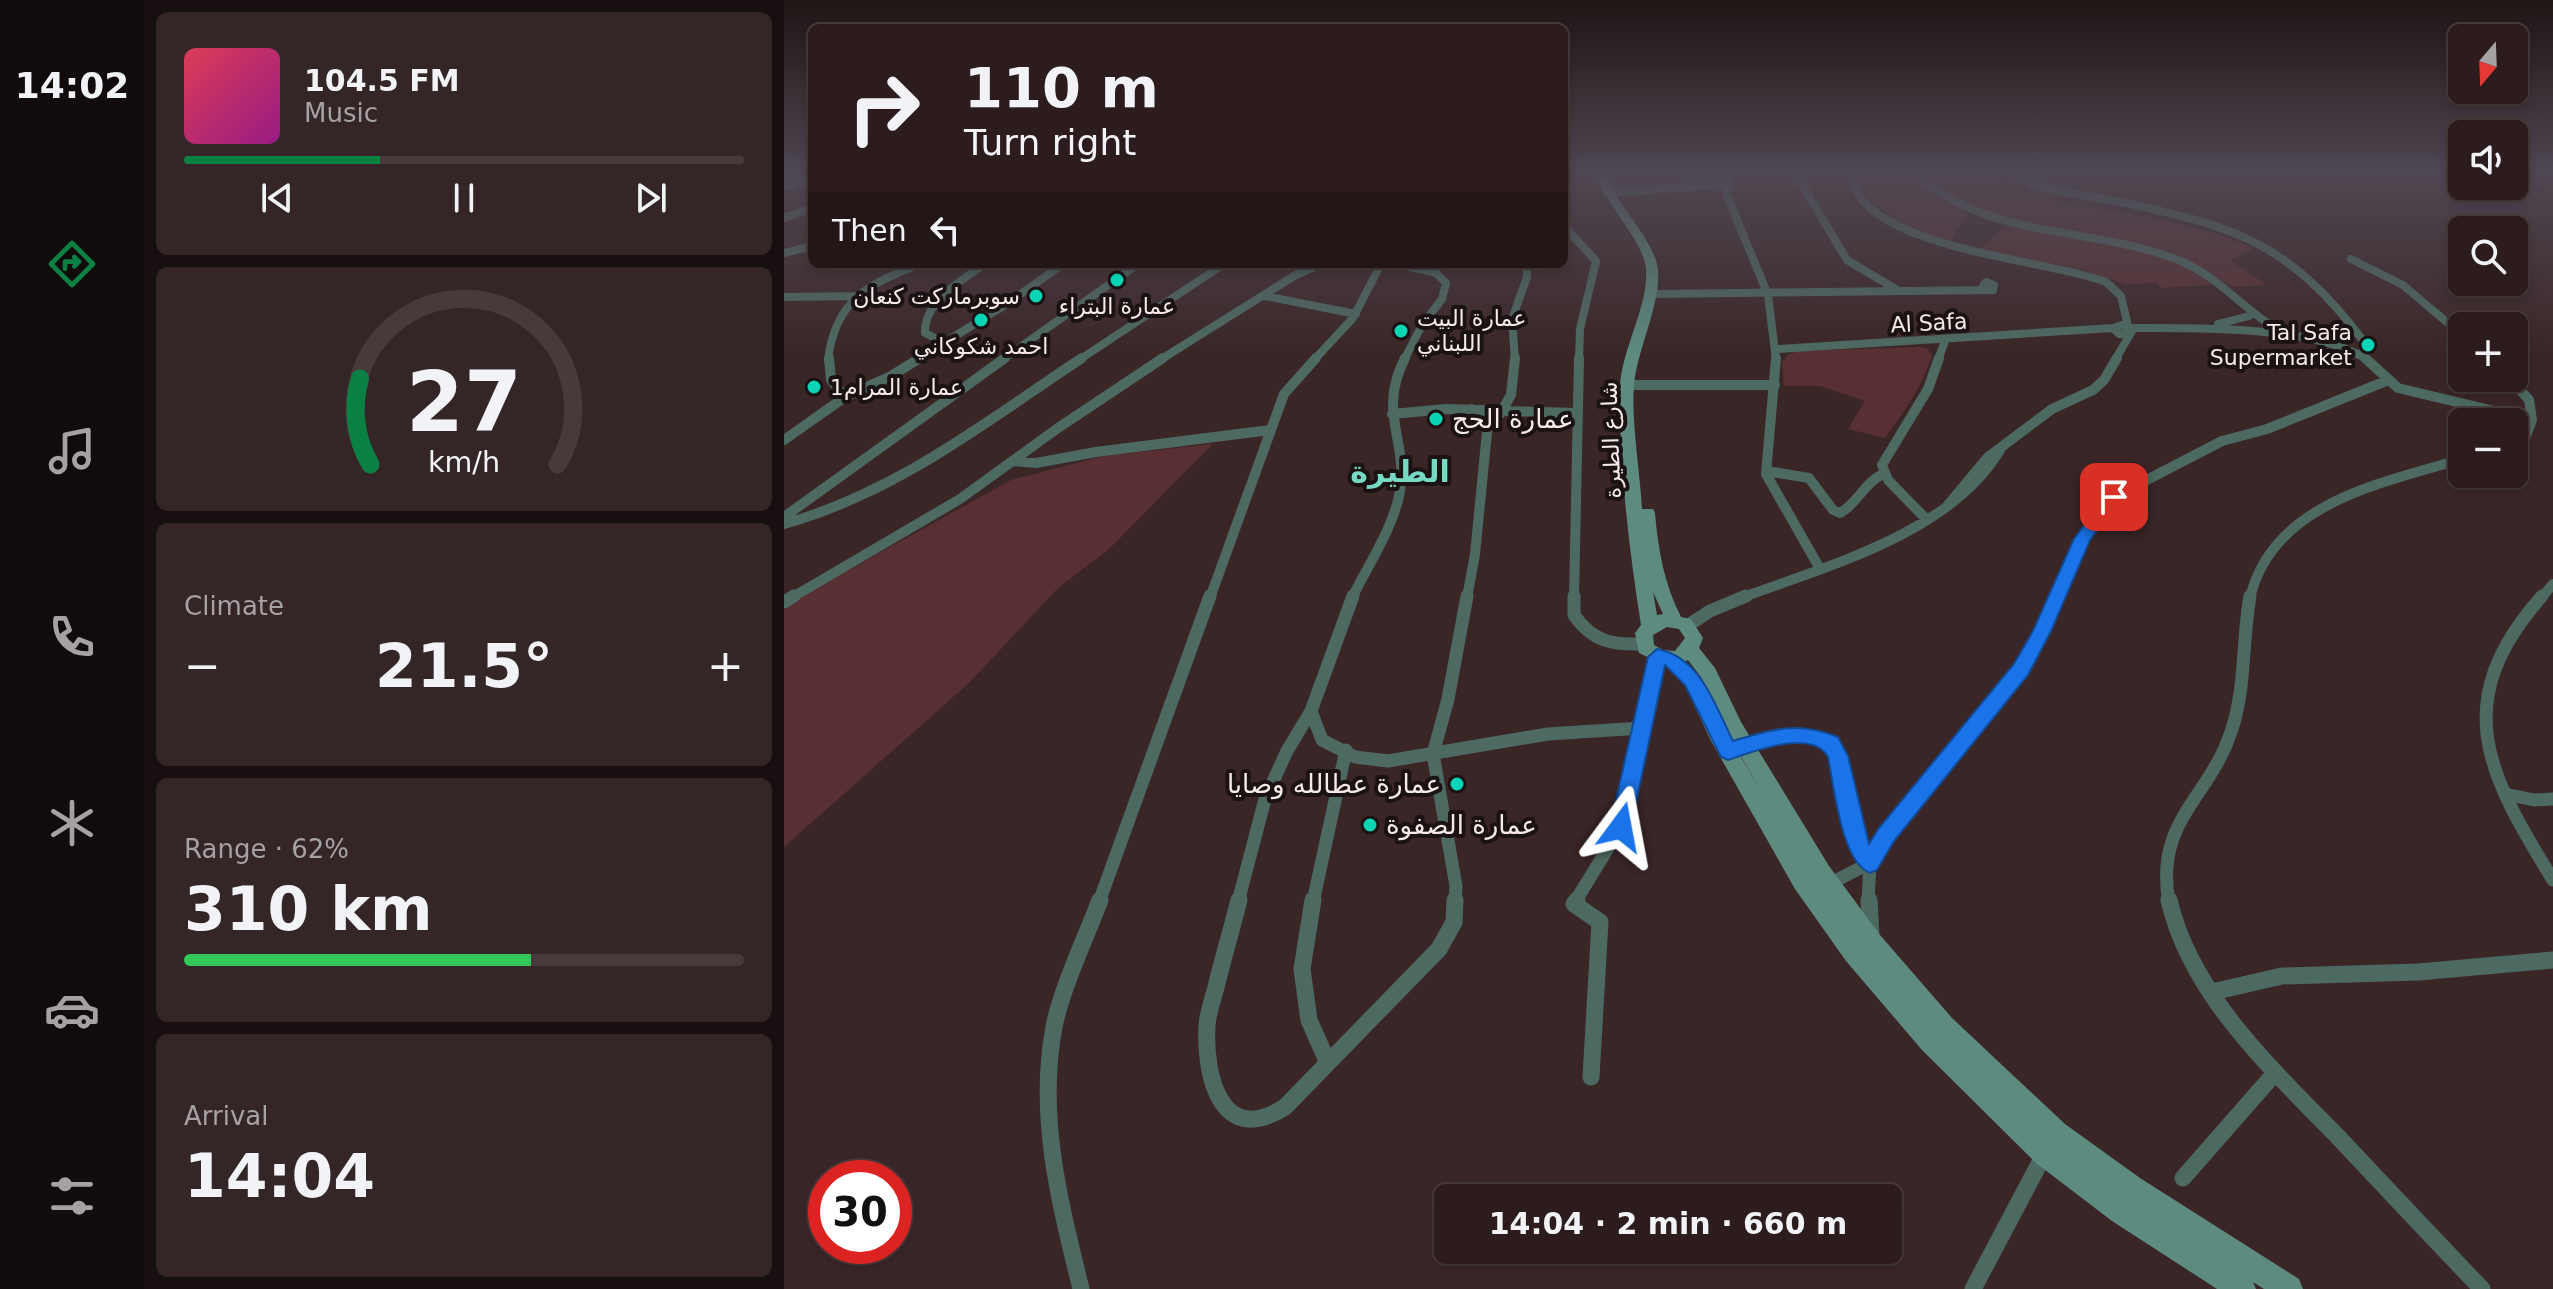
<!DOCTYPE html>
<meta charset="utf-8">
<style>
:root{--surface:#2c1c1d;--page:#342526;--text:#f1f3f6;--muted:#a6a1a4;--line:#483a3b;--accent:#0b8043}
body{margin:0;font-family:"DejaVu Sans",Vazirmatn,sans-serif;background:var(--page);color:var(--text);height:100vh;display:flex;flex-direction:column;font-size:30px;white-space:nowrap}
*{box-sizing:border-box;margin:0}
p{font-size:26px;color:var(--muted)}
.icon{flex:none;width:44px;height:44px;fill:none;stroke:currentColor;stroke-width:2;stroke-linecap:round;stroke-linejoin:round}
.map{position:relative;flex:1;overflow:hidden}
.details{display:flex;flex-direction:column;gap:12px;padding:12px;background:#180f10;width:640px}
.details>*{flex:none}
.hud{position:absolute;left:24px;top:24px;width:760px;height:244px;border-radius:12px;box-shadow:0 4px 12px #0003,0 0 0 2px var(--line);background:#2c1c1d;color:var(--text);overflow:hidden}
.needle{width:52px;rotate:199deg}
.buttons{position:absolute;left:1664px;top:24px;display:grid;gap:16px}
.buttons a{display:grid;place-items:center;width:80px;height:80px;border-radius:12px;background:var(--surface);box-shadow:0 4px 12px #0003,0 0 0 2px var(--line);font-size:40px}
.speed{position:absolute;left:24px;top:1160px;display:flex;gap:16px;font-size:40px;font-weight:700;text-align:center}
.speed>*{display:grid;place-content:center;width:104px;height:104px;border-radius:50%;background:var(--surface);box-shadow:0 4px 12px #0003,0 0 0 2px var(--line);line-height:1}
.speed .limit{border:12px solid #d22;background:#fff;color:#111}
.pin{position:absolute;display:grid;place-items:center;width:68px;height:68px;color:#fff;margin:-34px;border-radius:16px;box-shadow:0 4px 12px #0006}
.me{position:absolute;width:88px;margin:-44px;rotate:13deg;stroke-linejoin:round;filter:drop-shadow(0 0 6px #0008)}
.turn{display:flex;align-items:center;gap:28px;height:168px;padding:0 24px;font-size:36px}
.turn .icon{width:104px;height:104px;stroke-width:2.5}
.turn b{display:block;font-size:56px;line-height:68px}
.then{display:flex;align-items:center;height:76px;padding:0 24px;background:#0003;gap:16px;font-size:30px}
.big{font-size:60px;font-weight:700;line-height:1.1}
.details .card{flex:1;display:flex;flex-direction:column;justify-content:center;gap:12px;min-width:0;padding:0 28px;border-radius:12px;background:var(--page)}
.details .dial{align-items:center;gap:0}
.dial svg{height:208px;overflow:visible;fill:none;stroke:var(--line);stroke-width:7;stroke-linecap:round;text-anchor:middle}
.dial text{fill:var(--text);stroke:none}
.song{display:flex;align-items:center;gap:24px}
.cover{width:96px;height:96px;border-radius:12px;background:linear-gradient(135deg,hsl(350 70% 55%),hsl(310 70% 35%))}
.played{height:8px;border-radius:4px;background:linear-gradient(90deg,var(--accent) 35%,var(--line) 35%)}
.keys{display:flex;justify-content:space-around;direction:ltr}
.heat{display:flex;justify-content:space-between;align-items:center;font-size:44px;direction:ltr}
.charge{height:12px;border-radius:6px;background:linear-gradient(90deg,#34c759 62%,var(--line) 0)}
.trip{position:absolute;left:650px;top:1184px;width:468px;height:80px;border-radius:12px;background:var(--surface);box-shadow:0 4px 12px #0003,0 0 0 2px var(--line);font-weight:700;line-height:80px;text-align:center}
main{display:flex;flex:1;min-height:0}
.tab-bar{display:flex;flex-direction:column;width:144px;justify-content:space-around;align-items:center;background:#120b0c;color:var(--muted)}
.tab-bar .icon{width:56px;height:56px}
.tab-bar .current{color:var(--accent)}
.tab-bar b{font-size:36px;color:var(--text)}
.map>svg:first-child{display:block}
</style>
<main>
<nav class="tab-bar">
<b>14:02</b>
<svg class="icon current" aria-label="directions" viewBox="0 0 24 24"><path d="M12 3l9 9-9 9-9-9zM9 14v-3h6M13 9l2 2-2 2"/></svg>
<svg class="icon" aria-label="music" viewBox="0 0 24 24"><path d="M9 18V5l10-2v13"/><circle cx="6" cy="18" r="3"/><circle cx="16" cy="16" r="3"/></svg>
<svg class="icon" aria-label="phone" viewBox="0 0 24 24"><path d="M5 4h4l2 5-3 2q2 4 5 5l2-3 5 2v4C11 20 4 13 5 4z"/></svg>
<svg class="icon" aria-label="climate" viewBox="0 0 24 24"><path d="M12 3v18M4 7l16 10M4 17L20 7"/></svg>
<svg class="icon" aria-label="car" viewBox="0 0 24 24"><path d="M5 17H2v-5l4-1 3-4h7l3 4 3 1v5h-3M9 17h6M6 11h13"/><circle cx="7" cy="17" r="2"/><circle cx="17" cy="17" r="2"/></svg>
<svg class="icon" aria-label="filters" viewBox="0 0 24 24"><path d="M4 7h16M4 17h16"/><circle cx="9" cy="7" r="2"/><circle cx="15" cy="17" r="2"/></svg>
</nav>
<section class="details">
<div class="card">
<div class="song"><i class="cover"></i><div><b>104.5 FM</b><p>Music</p></div></div>
<div class="played"></div>
<div class="keys"><svg class="icon" aria-label="previous" viewBox="0 0 24 24"><path d="M18 5L8 12l10 7zM5 5v14"/></svg><svg class="icon" aria-label="pause" viewBox="0 0 24 24"><path d="M8 5v14M16 5v14"/></svg><svg class="icon" aria-label="next" viewBox="0 0 24 24"><path d="M6 5l10 7-10 7zM19 5v14"/></svg></div>
</div>
<div class="card dial"><svg viewBox="0 0 100 80">
<path d="M14 69A42 42 0 1 1 86 69"/>
<path d="M14 69A42 42 0 0 1 10 36" stroke="#0b8043"/>
<text x="50" y="56" font-size="32" font-weight="700">27</text>
<text x="50" y="72" font-size="11">km/h</text>
</svg></div>
<div class="card"><p>Climate</p>
<div class="heat"><a>−</a><b class="big">21.5°</b><a>+</a></div>
</div>
<div class="card"><p>Range · 62%</p><b class="big">310 km</b><div class="charge"></div></div>
<div class="card"><p>Arrival</p><b class="big">14:04</b></div>
</section>
<div class="map">
<svg width="1769" height="1289" viewBox="0 0 1769 1289">
<rect width="100%" height="100%" fill="#3b2627"/>
<path fill="#583033" d="M1074,173h52l26,24 32,16 -17,28c-39,-10 -73,-25 -95,-61z
M1135,173h83l-11,14 31,9 8,-10 26,6 3,11c67,10 132,18 195,45l-24,12 37,25 -34,2 -34,-20 -69,-25 -118,-23 -54,-16z
M1224,224c60,12 158,18 204,61l-51,3 -5,-5 -31,1 -40,-14 -105,-21z
M1136,347l8,2 4,7c-10,31 -28,56 -47,82l-37,-9 17,-28 -45,-15h-36l-2,-24 7,-8 10,-3z
M429,444l-104,105 -51,39 -88,94 -186,165v-241l227,-126 93,-24z"/>
<g fill="none" stroke-linecap="round" stroke-linejoin="round">
<path stroke="#041a15" stroke-width="2" d="M1730,182l39,13"/>
<path stroke="#4d6a62" stroke-width="8" d="M903,173l8,14
M946,173l-4,20 42,102 8,65
M1011,173l52,87 52,31
M1068,173c3,76 198,86 254,109l15,14 7,30
M1130,173c73,66 172,53 259,85 45,16 72,54 111,76
M1226,173c30,19 66,20 100,27 122,25 178,40 255,143l1,4 -7,8
M0,187l28,-8
M823,193l122,-9
M0,218l28,-10
M780,226l32,35 -16,68 -1,31
M0,253l28,-7
M1567,259l52,26 59,50
M614,264l38,9 10,10 -4,16 -20,26 -18,35
M1202,282l8,3 -1,5 -10,-4z
M867,294l342,-4
M481,296l91,18
M0,297l74,-1
M1434,324l31,-8
M1346,328c64,0 184,-3 238,32
M161,343l-20,-10c-1,-32 37,-53 60,-69
M993,349l336,-21
M44,360c7,-60 40,-75 91,-96
M133,360l94,-59 52,-37
M218,360l136,-96
M295,360l145,-96
M376,360l134,-84 26,-12
M530,360l39,-42 28,-54
M731,360l-3,-41 15,-42v-13
M1154,360l7,-19
M1331,360l17,-29 -10,-6 -9,3 6,6 9,1"/>
<path stroke="#4d6a62" stroke-width="10" d="M45,358l2,22 14,17
M992,358l-10,116 53,93
M1581,358l33,30 134,32 -3,-20 -19,-22
M843,385h148
M608,414l54,-5 130,4
M716,414l11,-19 4,-37
M0,440l61,-43 46,-21 29,-18
M1730,442l11,-4 7,-18
M230,461l22,2 60,-11 174,-22
M983,471l42,7 24,32 7,3c18,-10 24,-30 43,-39
M1164,505l40,-48 64,-48 41,-19 11,-10 13,-22
M0,517l221,-159
M1143,520l-39,-40 -6,-15 46,-76 11,-31
M0,524c114,-32 201,-102 298,-166
M7,598l169,-99 98,-71 105,-70
M426,598l74,-204 32,-36
M568,598c16,-33 42,-71 48,-107 8,-52 -23,-78 5,-133
M683,598l8,-44 13,-132 -5,-9 -12,-4
M790,598l5,-240
M957,598c86,-32 210,-65 259,-148
M1273,598l26,-59 31,-42 108,-56 45,-12 119,-48
M1466,598c22,-95 132,-115 212,-139
M1757,598l12,-14"/>
<path stroke="#4d6a62" stroke-width="13" d="M569,596l-42,115 11,29 33,17 33,4 160,-27 94,-6
M790,596v19c19,27 38,30 70,29
M1758,596c-94,106 -55,177 11,284
M0,602l10,-6
M903,626l23,-15 36,-15
M954,748c22,-6 51,-19 74,-12 38,11 33,68 44,99 4,9 9,19 14,28
M1721,794l29,6 19,-1
M1045,884l41,-21
M315,902l111,-306
M454,902l27,-103 22,-48 24,-40
M529,902l33,-152
M671,902l1,-16 -23,-132 15,-55 19,-103
M791,902l46,-75 36,-170
M1084,902l2,-39 17,-29 134,-164 37,-74
M1385,902c-15,-82 41,-103 63,-173 14,-44 10,-88 18,-133"/>
<path stroke="#4d6a62" stroke-width="17" d="M455,900c-7,28 -15,55 -22,83 -3,14 -9,28 -10,42 -3,51 14,123 78,82l154,-158 15,-27 1,-22
M529,900l-11,69 7,51 19,43
M793,900l-3,4 26,18 -9,155
M1085,900l2,36
M1385,900c22,96 105,171 171,239 47,50 94,100 142,150
M1428,992l70,-16 136,-4 135,-12
M1399,1178l92,-105
M297,1289c-21,-86 -44,-172 -27,-262 7,-37 32,-90 46,-127
M1189,1289l72,-136"/>
<path fill="#5d8b80" fill-rule="evenodd" d="M812,173h10c11,34 49,67 52,97 3,34 -21,80 -24,115 -3,35 6,87 8,124h11l2,4c3,36 9,71 26,104l10,2 12,19 -4,10 16,20 26,54 88,144 51,69 72,83 113,106 75,54 159,101 4,10h-39l-11,-7 3,7h-39l-105,-68 -76,-58 -114,-113 -76,-89 -51,-72 -85,-150 -25,-54 -21,-20 -25,-12 -4,-20 6,-8c-12,-77 -22,-158 -21,-237 1,-38 29,-82 26,-119 -3,-30 -40,-62 -50,-96zM869,592l10,22 -6,1zM883,627l12,2 6,9 -10,13 -12,-1 -9,-5 -1,-10zM904,660l13,17 26,56 34,58 -36,-63 -26,-53 -14,-13z"/>
</g>
<linearGradient id="sky" x2="0" y2="1"><stop stop-color="#201515"/><stop offset="0.49" stop-color="#4f4752"/><stop offset="1" stop-color="#4f4752" stop-opacity="0"/></linearGradient>
<rect width="1769" height="353" fill="url(#sky)"/>
<path fill="#1a73e8" stroke="#114b97" stroke-width="2" d="M1330,492l8,5 -32,43 -39,91 -23,44 -134,166 -17,29 -7,3c-29,-11 -36,-88 -42,-116 -16,-29 -76,-5 -100,3l-7,-3 -36,-72 -20,-20 -34,162 -3,7 -7,2 -8,-2 -3,-7 38,-170 9,-8c44,8 58,57 76,92 39,-12 65,-20 105,-4l10,19 21,88 10,-16 135,-164 19,-33 41,-92 34,-46z"/>
<g fill="#09d5b5" stroke="#1b1213" stroke-width="3">
<circle cx="333" cy="280" r="8"/>
<circle cx="252" cy="296" r="8"/>
<circle cx="197" cy="320" r="8"/>
<circle cx="617" cy="331" r="8"/>
<circle cx="1584" cy="345" r="8"/>
<circle cx="30" cy="387" r="8"/>
<circle cx="652" cy="419" r="8"/>
<circle cx="673" cy="784" r="8"/>
<circle cx="586" cy="825" r="8"/>
</g>
<g text-anchor="middle" dominant-baseline="central" stroke-width="8" stroke-linejoin="round" paint-order="stroke">
<g font-size="22" fill="#f8eaea" stroke="#1b1213" text-anchor="end">
<text x="236" y="296">سوبرماركت كنعان</text>
<text x="333" y="306" text-anchor="middle">عمارة البتراء</text>
<text x="633" y="318" text-anchor="start">عمارة البيت<tspan x="633" dy="25">اللبناني</tspan></text>
<text x="1568" y="332">Tal Safa<tspan x="1568" dy="25">Supermarket</tspan></text>
<text x="197" y="346" text-anchor="middle">احمد شكوكاني</text>
<text x="46" y="387" text-anchor="start">عمارة المرام1</text>
</g>
<g font-size="22" fill="#f8eaea" stroke="#1b1213">
<text transform="translate(1145 323) rotate(-3)">Al Safa</text>
<text transform="translate(827 440) rotate(-92)">شارع الطيرة</text>
</g>
<g font-size="26" fill="#f8eaea" stroke="#1b1213" text-anchor="start">
<text x="668" y="419">عمارة الحج</text>
<text x="657" y="784" text-anchor="end">عمارة عطالله وصايا</text>
<text x="602" y="825">عمارة الصفوة</text>
</g>
<g font-size="30" font-weight="bold" fill="#76dac3" stroke="#1b1213">
<text x="616" y="471">الطيرة</text>
</g>
</g>
</svg>
<div class="buttons">
<a><svg class="needle" viewBox="-14 -14 28 28"><path d="M0-13l5 13h-10z" fill="#e53935"/><path d="M0 13l5-13h-10z" fill="#a6a1a4"/></svg></a>
<a><svg class="icon" aria-label="sound" viewBox="0 0 24 24"><path d="M4 9h4l5-4v14l-5-4H4zM17 9q2 3 0 6"/></svg></a>
<a><svg class="icon" aria-label="search" viewBox="0 0 24 24"><circle cx="10" cy="10" r="6"/><path d="M15 15l6 6"/></svg></a>
<a>+</a>
<a>−</a>
</div>
<div class="speed"><div class="limit">30</div></div>
<div class="pin" style="left:1330px;top:497px;background:#d93025"><svg class="icon" aria-label="arrive" viewBox="0 0 24 24"><path d="M6 21V4h12l-3 4 3 4H6"/></svg></div>
<svg class="me" style="left:837px;top:827px" viewBox="-20 -20 40 40"><path d="M0-17L14 15 0 8-14 15z" fill="#1a73e8" stroke="#fff" stroke-width="4"/></svg>
<div class="trip">14:04 · 2 min · 660 m</div>
<div class="hud">
<div class="turn"><svg class="icon" aria-label="right" viewBox="0 0 24 24"><path d="M7 20v-9h11M14 6l5 5-5 5"/></svg><div><b>110 m</b>Turn right</div></div>
<div class="then">Then<svg class="icon" aria-label="left" viewBox="0 0 24 24"><path d="M17 20v-9H6M10 6l-5 5 5 5"/></svg></div>
</div>
</div>
</main>
